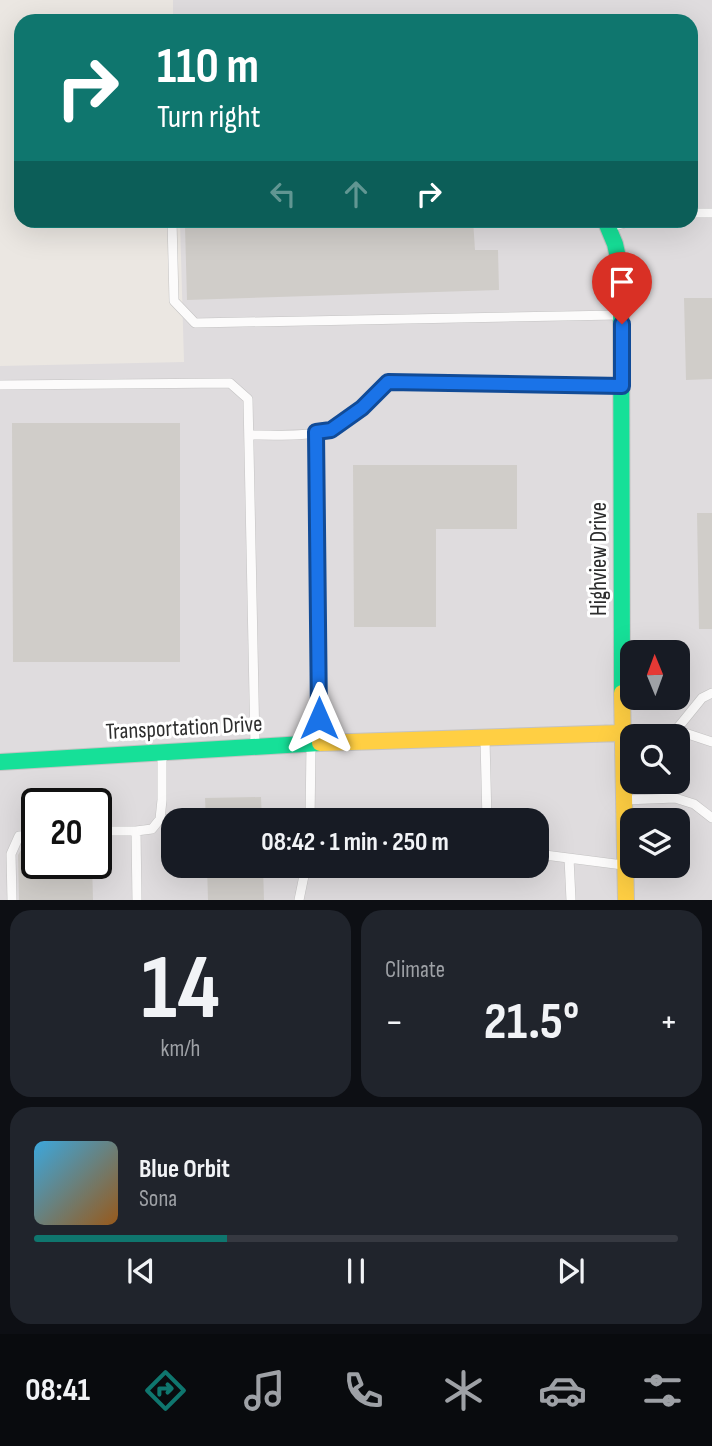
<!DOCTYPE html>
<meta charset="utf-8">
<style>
:root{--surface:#171b24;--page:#20242c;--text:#f1f3f6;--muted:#9ea1a6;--line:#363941;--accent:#0f766e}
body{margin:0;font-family:"Sofia Sans Condensed",sans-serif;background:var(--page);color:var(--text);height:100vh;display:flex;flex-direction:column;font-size:26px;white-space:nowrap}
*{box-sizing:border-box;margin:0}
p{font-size:23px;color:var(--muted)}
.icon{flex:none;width:38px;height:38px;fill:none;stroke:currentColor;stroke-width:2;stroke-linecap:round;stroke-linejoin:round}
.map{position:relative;height:900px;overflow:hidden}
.sheet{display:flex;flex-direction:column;gap:10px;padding:10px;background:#0d0f14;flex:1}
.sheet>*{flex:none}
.top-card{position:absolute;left:14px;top:14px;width:684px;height:214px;border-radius:21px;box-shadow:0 7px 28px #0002;background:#0f766e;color:#fff;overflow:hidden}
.needle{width:46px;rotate:359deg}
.fabs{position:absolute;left:620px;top:640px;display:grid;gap:14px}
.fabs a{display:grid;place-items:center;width:70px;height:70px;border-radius:14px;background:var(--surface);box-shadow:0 7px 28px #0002;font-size:35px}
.speed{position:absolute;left:21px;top:788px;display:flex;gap:14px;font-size:35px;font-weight:700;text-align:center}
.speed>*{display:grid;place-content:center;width:91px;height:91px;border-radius:50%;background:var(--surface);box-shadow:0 7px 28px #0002;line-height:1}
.speed .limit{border:4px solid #111;border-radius:10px;background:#fff;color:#111}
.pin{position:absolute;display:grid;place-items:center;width:60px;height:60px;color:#fff;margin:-72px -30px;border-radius:50% 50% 50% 0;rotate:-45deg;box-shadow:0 0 7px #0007}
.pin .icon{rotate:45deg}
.me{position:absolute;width:77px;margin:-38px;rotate:0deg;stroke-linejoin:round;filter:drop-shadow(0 0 5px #0008)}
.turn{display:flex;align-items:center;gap:24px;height:147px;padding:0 28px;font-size:32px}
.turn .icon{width:91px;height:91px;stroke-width:2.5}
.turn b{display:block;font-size:49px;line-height:60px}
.lanes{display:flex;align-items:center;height:66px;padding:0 28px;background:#0003;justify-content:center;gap:35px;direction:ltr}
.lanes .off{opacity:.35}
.big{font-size:52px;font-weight:700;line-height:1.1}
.sheet .widget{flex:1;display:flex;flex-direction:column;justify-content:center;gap:10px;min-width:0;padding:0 24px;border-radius:21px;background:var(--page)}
.sheet .dial{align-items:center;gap:0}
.dial b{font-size:91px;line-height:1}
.song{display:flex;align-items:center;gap:21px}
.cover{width:84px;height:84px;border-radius:10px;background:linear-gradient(135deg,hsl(200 70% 55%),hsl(30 70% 35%))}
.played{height:7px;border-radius:4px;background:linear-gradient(90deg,var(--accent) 30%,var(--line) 30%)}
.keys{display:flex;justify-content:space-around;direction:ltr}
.heat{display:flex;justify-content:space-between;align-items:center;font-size:38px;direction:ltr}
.sheet .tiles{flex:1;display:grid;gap:10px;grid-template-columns:1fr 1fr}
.widget:last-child{grid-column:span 2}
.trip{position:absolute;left:161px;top:808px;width:388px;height:70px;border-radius:21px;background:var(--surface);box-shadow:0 7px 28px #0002;font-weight:700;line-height:70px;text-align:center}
.tabs{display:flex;height:112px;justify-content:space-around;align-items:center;background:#090b0e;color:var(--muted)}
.tabs .icon{width:49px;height:49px}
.tabs .active{color:var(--accent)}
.tabs b{font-size:32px;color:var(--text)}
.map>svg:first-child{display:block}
</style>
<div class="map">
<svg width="712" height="900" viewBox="0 0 712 900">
<rect width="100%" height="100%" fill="#ebe7e2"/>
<path fill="#dfdcde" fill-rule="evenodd" d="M173,0h539v900h-712v-534l184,-4 -4,-141 511,-1v-199h-518zM632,653h45v45h-45zM632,737h45v45h-45zM37,803h59v60h-59zM173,821h364v45h-364zM632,821h45v45h-45z"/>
<path fill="#d0cdc9" d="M340,220h133l2,30h23l1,40 -312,10 -2,-74z
M684,298h28v81l-26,1z
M12,423h168v239h-167z
M353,465h164v64h-81v98h-82z
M697,513h15v116h-13z
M261,797l1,24h-56l-1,-23z
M37,849v14h55l1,37h-74l-1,-45 3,-5z
M207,866h56l1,34h-56z"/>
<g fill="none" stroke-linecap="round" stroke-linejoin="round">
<g stroke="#c4c3c3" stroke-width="10">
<path id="lane" d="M691,213h21
M172,220l2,81 21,22 422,-8
M611,227l25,-7
M0,385l230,-2 18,16 7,346
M316,432l3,310
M249,435c20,0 66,2 83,-6 20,-10 41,-32 56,-47l230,4
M676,730l26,-32 10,-5
M624,733l52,-3 36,12
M485,739l2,82
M625,800l50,-2 19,6 18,14
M310,821l1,-75
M96,831h40l16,-2 8,-10 2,-19v-43
M136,831l1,69
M537,854l86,11
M569,858l2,42
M12,900l-1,-46 8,-18 18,-1
M299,900l7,-34"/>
</g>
<g stroke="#c4c3c3" stroke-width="18">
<path id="fast" d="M605,220l10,24 6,27 1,422
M0,762l320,-19"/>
</g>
<g stroke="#c4c3c3" stroke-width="18">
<path id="slow" d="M622,693l4,207
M320,743l302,-10"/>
</g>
<use href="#lane" stroke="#fcfbfb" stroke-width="9"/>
<use href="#fast" stroke="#16e098" stroke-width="16"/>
<use href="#slow" stroke="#ffcf43" stroke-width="16"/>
</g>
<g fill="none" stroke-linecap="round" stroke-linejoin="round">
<g stroke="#114b97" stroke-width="18">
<path id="route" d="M319,718l-3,-286 15,-2 31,-22 26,-26 234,4v-62"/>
</g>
<use href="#route" stroke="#1a73e8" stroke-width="12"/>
</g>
<g text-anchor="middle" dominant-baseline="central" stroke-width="6" stroke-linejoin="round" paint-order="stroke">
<g font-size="23" fill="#2d2d2d" stroke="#fff">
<text transform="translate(599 559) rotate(-90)">Highview Drive</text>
<text transform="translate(184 728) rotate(-3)">Transportation Drive</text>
</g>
</g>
</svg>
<div class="fabs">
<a><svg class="needle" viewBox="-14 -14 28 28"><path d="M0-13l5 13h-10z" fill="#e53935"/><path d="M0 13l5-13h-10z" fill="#9ea1a6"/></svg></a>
<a><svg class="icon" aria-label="search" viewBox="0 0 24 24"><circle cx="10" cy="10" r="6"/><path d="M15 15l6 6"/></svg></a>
<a><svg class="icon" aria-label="layers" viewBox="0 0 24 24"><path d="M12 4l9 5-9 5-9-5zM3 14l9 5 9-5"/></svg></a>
</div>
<div class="speed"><div class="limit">20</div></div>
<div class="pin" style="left:622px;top:324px;background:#d93025"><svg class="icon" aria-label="arrive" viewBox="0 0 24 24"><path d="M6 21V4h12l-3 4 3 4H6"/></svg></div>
<svg class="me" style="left:319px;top:718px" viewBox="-20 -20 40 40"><path d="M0-17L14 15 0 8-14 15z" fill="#1a73e8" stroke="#fff" stroke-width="4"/></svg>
<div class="trip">08:42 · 1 min · 250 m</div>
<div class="top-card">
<div class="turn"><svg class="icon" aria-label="right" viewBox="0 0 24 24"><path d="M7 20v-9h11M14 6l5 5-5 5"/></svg><div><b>110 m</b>Turn right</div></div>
<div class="lanes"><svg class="icon off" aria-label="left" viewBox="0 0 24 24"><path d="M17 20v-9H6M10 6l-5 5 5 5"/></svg><svg class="icon off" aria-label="ahead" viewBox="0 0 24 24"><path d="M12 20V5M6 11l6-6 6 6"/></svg><svg class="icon" aria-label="right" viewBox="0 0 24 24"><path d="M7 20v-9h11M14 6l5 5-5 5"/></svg></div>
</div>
</div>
<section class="sheet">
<div class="tiles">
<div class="widget dial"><b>14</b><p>km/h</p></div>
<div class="widget"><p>Climate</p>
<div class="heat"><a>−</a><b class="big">21.5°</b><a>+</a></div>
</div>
<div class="widget">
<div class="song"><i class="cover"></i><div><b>Blue Orbit</b><p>Sona</p></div></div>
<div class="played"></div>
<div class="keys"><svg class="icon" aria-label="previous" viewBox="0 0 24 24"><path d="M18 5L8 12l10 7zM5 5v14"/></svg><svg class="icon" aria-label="pause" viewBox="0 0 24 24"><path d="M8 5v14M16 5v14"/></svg><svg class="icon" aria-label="next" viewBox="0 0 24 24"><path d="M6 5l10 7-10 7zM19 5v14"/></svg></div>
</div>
</div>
</section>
<nav class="tabs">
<b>08:41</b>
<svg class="icon active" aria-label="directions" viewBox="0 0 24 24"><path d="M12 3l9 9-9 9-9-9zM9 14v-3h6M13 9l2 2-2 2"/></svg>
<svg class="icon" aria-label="music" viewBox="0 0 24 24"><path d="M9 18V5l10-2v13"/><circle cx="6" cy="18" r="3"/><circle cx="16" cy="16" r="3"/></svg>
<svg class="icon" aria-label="phone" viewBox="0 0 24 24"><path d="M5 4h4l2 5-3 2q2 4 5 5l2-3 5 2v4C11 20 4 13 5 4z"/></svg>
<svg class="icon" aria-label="climate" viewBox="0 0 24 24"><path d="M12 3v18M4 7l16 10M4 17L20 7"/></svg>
<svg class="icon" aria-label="car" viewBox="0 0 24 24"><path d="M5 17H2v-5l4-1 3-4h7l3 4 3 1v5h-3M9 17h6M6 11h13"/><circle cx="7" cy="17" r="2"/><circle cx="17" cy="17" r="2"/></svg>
<svg class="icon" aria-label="filters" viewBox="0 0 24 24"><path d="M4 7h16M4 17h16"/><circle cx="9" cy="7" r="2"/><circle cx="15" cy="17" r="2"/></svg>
</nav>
